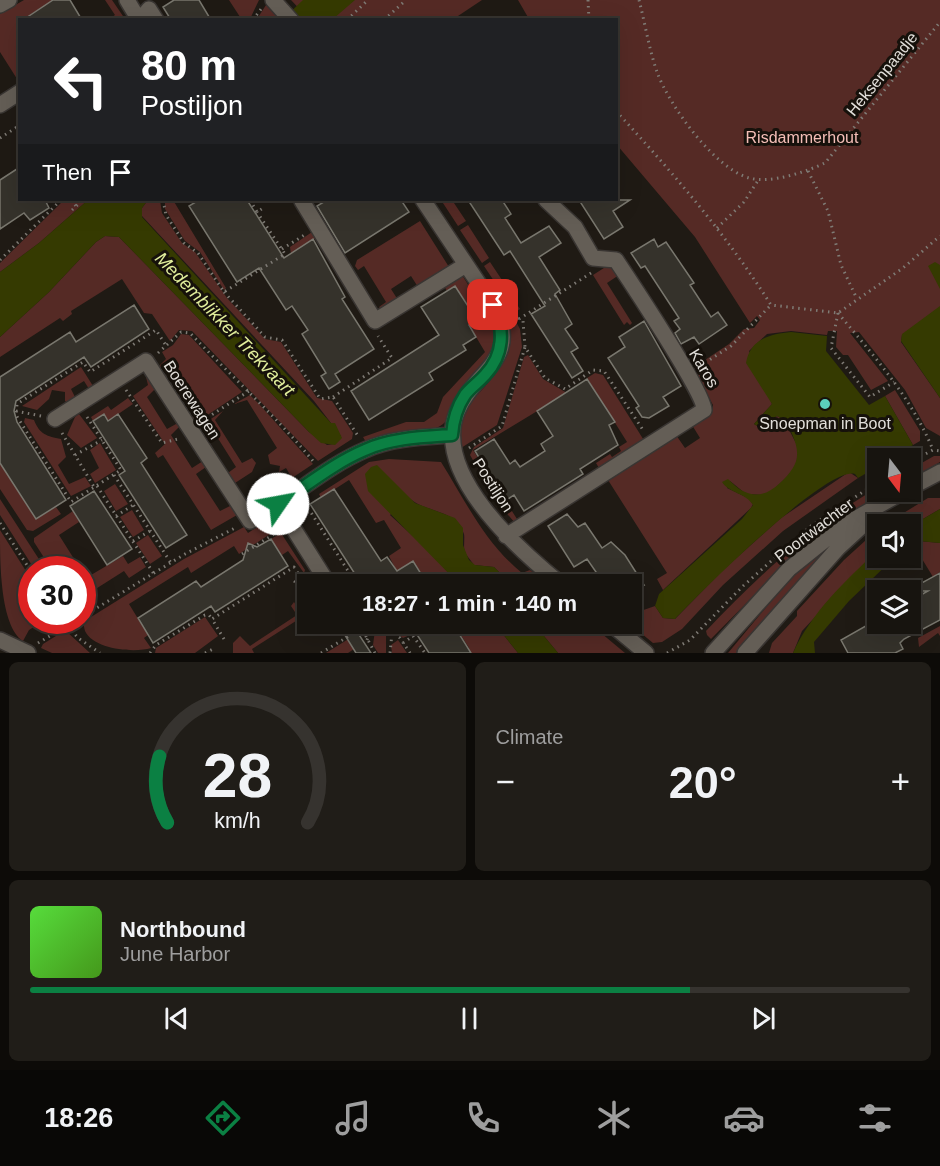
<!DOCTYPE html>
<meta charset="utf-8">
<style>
:root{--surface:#17140f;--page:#201d18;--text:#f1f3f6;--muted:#9e9e9e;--line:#36332f;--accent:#0b8043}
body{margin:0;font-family:Arial,sans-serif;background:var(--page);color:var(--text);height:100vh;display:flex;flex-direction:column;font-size:22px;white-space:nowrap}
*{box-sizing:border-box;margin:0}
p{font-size:20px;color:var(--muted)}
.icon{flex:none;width:33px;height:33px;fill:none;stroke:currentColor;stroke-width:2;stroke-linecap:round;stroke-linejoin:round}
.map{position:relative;height:653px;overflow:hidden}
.drawer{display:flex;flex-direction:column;gap:9px;padding:9px;background:#0d0b08;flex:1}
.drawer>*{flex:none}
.hud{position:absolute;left:18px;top:18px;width:600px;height:183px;border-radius:0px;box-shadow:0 6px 24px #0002,0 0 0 2px var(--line);background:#202124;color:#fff;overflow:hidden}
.needle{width:39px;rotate:164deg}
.tools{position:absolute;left:867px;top:448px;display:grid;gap:12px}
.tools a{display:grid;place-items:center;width:54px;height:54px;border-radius:0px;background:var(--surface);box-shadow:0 6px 24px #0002,0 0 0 2px var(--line);font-size:30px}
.speed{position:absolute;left:18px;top:556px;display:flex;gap:12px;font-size:30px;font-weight:700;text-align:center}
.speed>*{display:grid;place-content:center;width:78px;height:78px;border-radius:50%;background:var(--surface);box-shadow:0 6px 24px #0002,0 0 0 2px var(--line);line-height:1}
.speed .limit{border:9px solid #d22;background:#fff;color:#111}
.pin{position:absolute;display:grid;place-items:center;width:51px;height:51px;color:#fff;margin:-26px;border-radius:12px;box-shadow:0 3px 9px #0006}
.me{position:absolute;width:66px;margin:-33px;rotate:57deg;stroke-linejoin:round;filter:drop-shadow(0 0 4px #0008)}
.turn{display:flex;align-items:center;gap:21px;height:126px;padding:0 24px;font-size:27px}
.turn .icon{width:78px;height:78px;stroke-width:2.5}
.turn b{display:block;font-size:42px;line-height:51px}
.then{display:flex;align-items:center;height:57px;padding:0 24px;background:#0003;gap:12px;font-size:22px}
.big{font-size:45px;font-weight:700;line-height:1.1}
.drawer .widget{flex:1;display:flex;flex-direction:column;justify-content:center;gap:9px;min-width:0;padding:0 21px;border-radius:9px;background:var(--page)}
.drawer .dial{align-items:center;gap:0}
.dial svg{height:156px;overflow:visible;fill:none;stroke:var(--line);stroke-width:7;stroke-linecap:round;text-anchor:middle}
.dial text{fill:var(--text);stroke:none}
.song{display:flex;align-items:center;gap:18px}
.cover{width:72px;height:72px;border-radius:9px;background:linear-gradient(135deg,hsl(110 70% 55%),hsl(100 70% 35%))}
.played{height:6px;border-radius:3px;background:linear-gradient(90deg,var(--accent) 75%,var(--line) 75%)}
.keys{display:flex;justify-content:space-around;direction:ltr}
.heat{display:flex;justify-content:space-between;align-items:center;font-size:33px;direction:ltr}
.drawer .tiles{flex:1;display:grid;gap:9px;grid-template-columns:1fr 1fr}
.widget:last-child{grid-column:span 2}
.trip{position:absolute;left:297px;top:574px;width:345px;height:60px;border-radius:0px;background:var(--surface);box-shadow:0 6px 24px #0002,0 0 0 2px var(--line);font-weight:700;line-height:60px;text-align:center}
.menu{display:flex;height:96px;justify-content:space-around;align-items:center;background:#090806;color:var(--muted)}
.menu .icon{width:42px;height:42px}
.menu .selected{color:var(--accent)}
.menu b{font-size:27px;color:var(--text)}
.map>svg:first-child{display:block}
</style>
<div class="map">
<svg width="940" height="653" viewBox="0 0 940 653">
<rect width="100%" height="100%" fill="#1f1a14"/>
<path fill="#552a25" d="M24,0h30l-23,14 4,5 -15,1 -1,62 -19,-30v-38z
M105,0h7l13,19h-16l6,-4z
M229,0h30l-9,19 -8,1z
M291,0h191l-30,20 -143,-1z
M518,0h422v330l-38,5 -1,7 39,56v38l-14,-8 -21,-38 -46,-58 -9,1 38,48 -17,9 -23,-35h-5l-7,-8 1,-16h-9l-1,4 -36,-4 -24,3 -18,17 23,53 -18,20 5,3 18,-11 7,4 14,27v12l-4,11 -24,23 -7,2 -17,-1 -16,-13 -3,7 21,10 5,6 -2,4 -88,82 -6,-11 10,-6 -59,-93 68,-45 9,13 15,-10 -8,-13 20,-12 1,-8 -20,-37 36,-24 15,-15 10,-1 6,-8 -3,-4 -7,7 -55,-86 -78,-92 -1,-125 -87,-1z
M266,5l13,14h-22z
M64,200h24l-49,43 -39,29v-9z
M148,200h12l2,13 20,30 13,9 32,46 38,41 16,3 36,56 15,3 21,32 -1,6 -34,22 -126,-130 -13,-1 -9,11 -18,-27 -8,-1 -22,-34 -51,32 1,3 -9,7 -3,-3 -60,39v-20l49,-45 47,-50 9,-6 14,1 190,195 18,13 7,-1 7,-8 -27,-35 -172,-185v-8z
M165,200h8l53,88 -2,2 -24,-38 -15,-11 -20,-32z
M441,200h11l14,21 -8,5z
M420,221l29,46 -31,20 -7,-11 -20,13 7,11 -16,10 -3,-3 7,-5 -22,-36 -6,4 -3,-4 2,-6z
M468,225l21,33 -7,5 -22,-33z
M312,232l4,6 -25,16 -1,-7z
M490,262l14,21 -6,4 -14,-21z
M607,266l8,2 4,7 -12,8 25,40 -2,2 -3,-3 -3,3 -31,-50z
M462,275l17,27 -9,6 -15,-22 -8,5 -3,-5z
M506,288l14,21 -6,4 -14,-22z
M483,307c28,45 -5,54 -26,88 -5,8 -7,24 -14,29 -16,12 -56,14 -77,18l-3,-5 43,-15h18l13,-9 6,-16 42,-45 -16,-27 8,-5 -4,-7z
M509,309l11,20 2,18 -25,78 -36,23c-7,-48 27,-53 43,-89 6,-15 -5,-35 5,-50z
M181,334l8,1 53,57 -48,32 -2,-7 9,-5 -31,-49 -9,5 -2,-2 7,-7 -4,-7 11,-7z
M528,355l15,24 24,14 -94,57 44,69 8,-5 2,3 -12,6 -18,-21 -27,-47 4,-8 29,-19 21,-71z
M81,367l12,19 -4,3 -5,-8 -13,8 5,10 -7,5 -4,-3v-9l-13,-2 -3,9 -12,11 -15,-4z
M595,373l8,2 42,67 -7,5 -4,-1 -35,22 -3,-5 14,-9 2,3 9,-6 -2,-4 8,-5 -40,-64z
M146,377l3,1 7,10 -9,9 20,32 9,-5 4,2 -9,9 21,33 11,-7 3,6 -10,7 24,37 10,-5 7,9 -26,15 -48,-75 -5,3 -3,-5 10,-9 -32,-48 15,-11z
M895,390l25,41v10l-7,4 -28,-49z
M250,395l9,9 54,60 -21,14 -6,-10 -7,4 1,-6 -10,-2 -2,-9 9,-7 -30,-48 -13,4z
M128,398l5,6 -25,17 -4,-6 -11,6 -2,-4 17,-11 3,4z
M223,411l-8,9 27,43 10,-5 4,5 -4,9 -17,11 -7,-10 8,-6 -27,-43 -12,4z
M79,414l18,24 -16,10 -14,-13 8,-18z
M25,418l9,2c6,15 13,16 27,19l5,18 -8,8 11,19 16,-7 6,9 -20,10 -47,-74z
M100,443l16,27 -21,13 -5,-9 9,-6 -9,-18z
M934,456h6v6l-29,17v-10z
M389,459l52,3c25,40 44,81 81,111l8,-3 19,15h-37l-18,-18 -20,-2 -9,-12c-2,-6 0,-14 -1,-19 -8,-25 -38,-21 -55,-36l-19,17 41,38 29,32h-31l-16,-24 -16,11 -8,-16 12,-8 -17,-28 -8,3 -27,-43 -28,18 -2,-4 50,-32z
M0,463l36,56 20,-12 5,7 -28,17 -6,-1 -27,-41z
M849,472l9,6 -75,53 -60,54 -41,44 -20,13 -9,1 -23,-19 2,-10 23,-8 8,12 12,1 48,-49 58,-52z
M279,473l6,10 -17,10 -6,-11 5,-4 10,1z
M115,484l13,20 -12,7 -12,-20z
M877,488l1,4h10l-104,73 -73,74 -4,-4 -1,-4c52,-55 106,-105 171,-143z
M928,498h12v11l-29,17 -27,-1z
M0,499l46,71h-11l-35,-55z
M132,510l12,20 -11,7 -13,-20z
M73,511l6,11 -20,13 22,35h-29l-18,-28v-4z
M262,524l3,4 8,-3 5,4 -39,25 -5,-8 -43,27 -3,-6 -59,37 19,31 -4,3 7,10c-16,5 -57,2 -66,-17 -1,-3 -1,-6 -2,-9l101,-63 60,-32 4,6z
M0,530l31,49 1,42h11l-14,9 -6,11c-23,-15 -23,-79 -23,-111z
M877,530v21l-75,80 -9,22h-24l3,-10 25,-27v-5l47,-51z
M281,533l24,37 -1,3 -16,-22 -6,4 -11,-16z
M148,535l14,21 -12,8 -14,-21z
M919,541l21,2v29l-7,5 -17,-28 -5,3 -1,-7z
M823,547l4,5 -90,101h-9l70,-84z
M123,556l5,8 12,-7 6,10 -17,11 -5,-7 -41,26v-24l3,5z
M294,602l16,25 -4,1 -7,-9 -47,30 2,4h-21v-10l7,-7 10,10 47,-31 -6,-9z
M205,617l13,19 -23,17h-40l1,-5z
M386,624h17l7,11 -7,3z
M454,624h41l23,29h-56l7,-5z
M534,624h63l4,9 24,20h-67z
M940,626v10l-2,-3 -19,14 -1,-9z
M375,630l11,6v17h-8l-5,-8z
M64,631h2l24,22h-38l-11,-5 2,-4z
M358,633l3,3 -11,7 4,6 -6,4h-22z
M398,640l9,13h-15l-1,-8z"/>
<path fill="#353a01" d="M303,0h52l-22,19 -51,1z
M88,200h60l-6,8v9l189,206h4l7,15 -7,7 -14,-2 -12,-11 -190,-195 -14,-1 -9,6 -47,50 -49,45v-65l39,-29z
M935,262l5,3v24l-12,-23z
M940,306v92l-39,-57 1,-7z
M791,332l36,4 -1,15 43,54 16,-9 28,49 -23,14h-12l-1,8 -19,11 -3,-4c-28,-9 -157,121 -180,145l-12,-1 -8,-12 4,-12 83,-75 11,-14c-7,-12 -24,-12 -31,-23l6,-3c18,19 34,21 52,4 17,-16 22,-27 12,-49 -3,-8 -7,-14 -15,-18l-18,11 -5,-3 18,-20 -26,-41c4,-24 24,-29 45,-31z
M377,465l38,38 40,15 8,10v17l6,15 6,5 19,2 18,18h-52l-92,-94 -3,-17 6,-7z
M940,509v34l-21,-2 -8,4v-19z
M877,551l1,7h16l-45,43 -35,41 1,11h-22c18,-40 52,-72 84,-102z
M495,624h39l24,29h-40z"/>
<path fill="#35322b" stroke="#79776e" stroke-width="1.5" d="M53,0h17l12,20h-59z
M174,0h25l12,20h-40l-8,-13z
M20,167v33h25l4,8 -19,12 -6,-7 -24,16v-49z
M199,200h48l37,58 29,-19 32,58 -3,2 32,50 -39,25 5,8 -11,7 -8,-13 5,-3 -24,-39 6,-4 -16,-24 -6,4 -27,-42 -22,14 -48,-76z
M327,200h74l8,12 -64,41 -28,-47z
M468,200h34l9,14 -6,4 16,25 28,-17 12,17 -22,14 21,33 -5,4 17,30 -7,5 13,19 -7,4 12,19 -11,7 -41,-64 14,-8 -35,-55 -6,4z
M579,200h51l-17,11 10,16 -19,12z
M654,239l4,8 8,-5 28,41 -4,2 21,32 7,-5 9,13 -28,19 -5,-7 -13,7 -6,-11 5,-4 -6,-8 5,-3 -34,-52 -4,2 -10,-15z
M455,286l22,34 -8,5 7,12 -13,8 3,5 -37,23 4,7 -64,40 -18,-29 88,-56 -18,-28z
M134,305l15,24 -58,38 -7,-10 -68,44 -2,10 3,11 49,78 -30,19 -36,-56v-86l70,-45 6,10z
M644,321l37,65 -18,11 6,9 -20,12 -7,-1 -6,-9 3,-2 -31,-48 17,-11 -6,-10z
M587,379l28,43 -6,3 9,20 -38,24 3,5 -59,37 -10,-16 -9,6 -30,-50 19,-12 16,25 5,-4 5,7 25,-16 -4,-7 12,-8 -16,-25z
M104,414l4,7 10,-7 29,44 -6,5 46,72 -21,13 -47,-73 6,-4 -32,-50z
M334,489l47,72 6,-4 10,14 16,-10 15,24h-52l2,-2 -9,-2 -7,4 -52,-81z
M94,491l38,58 -25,16 -37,-59z
M567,514l11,13 7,-4 17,25 9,-6 14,13 19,30h-39l-18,-26 -13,8 -26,-41z
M271,539l17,27 -73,46 -4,-6 -58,37 -15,-25 58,-37 5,6 42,-27 5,-17 9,4z
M940,573v47l-36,19 -4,4 3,6 -8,4h-47l-7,-13 37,-21v5h32v-23l18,-10h-21z
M338,624h14l19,29h-15z
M410,624h43l18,29h-42z"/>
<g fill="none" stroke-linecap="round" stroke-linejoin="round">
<g stroke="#393532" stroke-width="18">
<path id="minor" d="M127,0l12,20
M273,0l18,20
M0,5l9,-5
M140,20l9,-11 7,11
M0,105l20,-13
M305,200l-3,1 73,120 89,-55
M423,200l70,105c30,56 -20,66 -36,107 -25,62 63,139 105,173
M55,419l91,-58 104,160 28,-17
M910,488l30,-16
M506,536l198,-126c1,-16 -74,-129 -88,-150l-23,-2 -18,-31 -29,-27
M329,585l-51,-81c28,-18 56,-41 87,-54 26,-12 59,-13 87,-15
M611,624l35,29
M320,627l5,-3
M0,640l28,13
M713,653l76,-84 55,-44 59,-33
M745,653l93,-105 36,-33"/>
</g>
<path stroke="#7f7b75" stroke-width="3" stroke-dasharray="1.5 4.5" stroke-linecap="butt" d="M588,0l1,20
M639,0c6,23 10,49 18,72 12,33 57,96 92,106 22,6 56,-6 76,-15l115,-141
M253,20l8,-11
M347,20l21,-20
M384,20l22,-20
M616,111c57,62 110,123 155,194l67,8 65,-45 37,-32
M0,138l20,-13
M808,171l20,40 13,54 16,34
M71,200l5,6
M163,200l3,15 11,17 7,11 14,10 26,39 61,-38 -28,-42
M250,200l7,12 6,-4
M72,210l10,-9
M717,228l27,-26 15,-23
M282,249l24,-15
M0,260l61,-60
M224,292l41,45 17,3 37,57 2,2 12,-2 25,39
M838,313c35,42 74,85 95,137
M838,313l-7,35 39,49 24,-15
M518,318l5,3 2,26
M519,319l72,-46
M158,353l23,-21 9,1c41,43 85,82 123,128
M700,366l31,-20 40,-41
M126,390l36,53 16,-4
M333,397l59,-39 -14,-22
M16,411l25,5
M87,417l34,53 -50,32 -55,-87 1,-11 66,-42 7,10 66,-42 11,17
M202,421l47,-30
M62,433l32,54
M469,448l33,-22 23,-79 20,31 20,11 28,-19 11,1 39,59
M75,455l27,-15
M910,462l23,-12 7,1
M114,475l57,88
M97,486l57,88
M116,516l17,-11
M302,516l8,-5 47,74
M0,523l32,50
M133,541l17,-10
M242,554l37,-23
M298,592l2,-2 -5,-8 11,-8
M82,617l103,-63 50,-26
M64,621l14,17 22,15
M379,624l21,14 10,15
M406,624l7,11
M224,639l-12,-20 82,-52 7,11
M367,640l6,-16
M38,643l37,-22
M403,643l10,-7 12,17
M150,653l6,-8 49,-30h4l3,4
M205,653l10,-5
M321,653l38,-23 4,1 12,22
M390,653l2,-20
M667,653l23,-13 53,-54 68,-60 67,-44"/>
<use href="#minor" stroke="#645e56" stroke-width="15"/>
</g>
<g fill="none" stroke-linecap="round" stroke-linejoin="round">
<g stroke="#07532c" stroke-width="15">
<path id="route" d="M278,504c28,-18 56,-41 87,-54 26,-12 59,-13 87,-15 1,-14 5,-28 13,-40 5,-7 14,-13 20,-20 19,-20 20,-46 8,-70"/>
</g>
<use href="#route" stroke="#0b8043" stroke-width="10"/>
</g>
<circle fill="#5bcebc" stroke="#16110b" stroke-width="2" cx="825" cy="404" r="6"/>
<g text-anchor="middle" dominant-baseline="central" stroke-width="6" stroke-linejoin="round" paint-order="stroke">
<g font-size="16" fill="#e2dfda" stroke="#16110b">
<text transform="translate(882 74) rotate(-51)">Heksenpaadje</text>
<text transform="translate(704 368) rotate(59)">Karos</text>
<text transform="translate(192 400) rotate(57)">Boerewagen</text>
<text transform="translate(493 485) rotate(57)">Postiljon</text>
<text transform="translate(814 530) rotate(-37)">Poortwachter</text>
</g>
<g font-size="16" fill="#f4beb7" stroke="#16110b">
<text x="802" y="137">Risdammerhout</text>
</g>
<g font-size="16" fill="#e2dfda" stroke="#16110b">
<text x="825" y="423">Snoepman in Boot</text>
</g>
<g font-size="18" font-style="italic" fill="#e1ee9c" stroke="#16110b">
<text transform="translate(225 324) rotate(46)">Medemblikker Trekvaart</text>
</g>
</g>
</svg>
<div class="tools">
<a><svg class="needle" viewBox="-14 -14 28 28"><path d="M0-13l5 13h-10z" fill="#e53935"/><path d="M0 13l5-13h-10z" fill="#9e9e9e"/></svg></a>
<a><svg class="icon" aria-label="sound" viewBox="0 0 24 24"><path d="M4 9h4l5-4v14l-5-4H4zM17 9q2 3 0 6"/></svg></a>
<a><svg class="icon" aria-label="layers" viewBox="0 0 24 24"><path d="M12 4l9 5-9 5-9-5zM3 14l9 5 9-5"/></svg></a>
</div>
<div class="speed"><div class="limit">30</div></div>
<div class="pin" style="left:493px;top:305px;background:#d93025"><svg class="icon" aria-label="arrive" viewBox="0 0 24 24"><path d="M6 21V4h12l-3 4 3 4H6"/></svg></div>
<svg class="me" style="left:278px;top:504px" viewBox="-20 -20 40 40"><circle r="19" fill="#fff"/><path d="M0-13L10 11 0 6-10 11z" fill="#0b8043"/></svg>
<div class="trip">18:27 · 1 min · 140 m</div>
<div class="hud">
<div class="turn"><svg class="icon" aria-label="left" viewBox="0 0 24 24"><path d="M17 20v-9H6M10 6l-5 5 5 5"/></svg><div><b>80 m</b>Postiljon</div></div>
<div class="then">Then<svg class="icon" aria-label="arrive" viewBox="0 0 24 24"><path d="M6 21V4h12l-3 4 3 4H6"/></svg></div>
</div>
</div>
<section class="drawer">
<div class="tiles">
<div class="widget dial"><svg viewBox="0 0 100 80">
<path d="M14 69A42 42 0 1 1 86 69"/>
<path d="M14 69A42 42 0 0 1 10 35" stroke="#0b8043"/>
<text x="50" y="56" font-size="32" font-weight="700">28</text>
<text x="50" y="72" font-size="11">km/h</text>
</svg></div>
<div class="widget"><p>Climate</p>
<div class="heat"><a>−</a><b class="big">20°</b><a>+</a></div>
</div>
<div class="widget">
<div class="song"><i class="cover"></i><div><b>Northbound</b><p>June Harbor</p></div></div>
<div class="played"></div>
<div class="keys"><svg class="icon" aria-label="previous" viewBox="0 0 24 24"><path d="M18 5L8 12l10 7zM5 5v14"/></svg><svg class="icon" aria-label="pause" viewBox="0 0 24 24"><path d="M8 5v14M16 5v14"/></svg><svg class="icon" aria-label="next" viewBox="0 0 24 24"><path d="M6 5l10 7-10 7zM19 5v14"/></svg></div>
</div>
</div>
</section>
<nav class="menu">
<b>18:26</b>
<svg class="icon selected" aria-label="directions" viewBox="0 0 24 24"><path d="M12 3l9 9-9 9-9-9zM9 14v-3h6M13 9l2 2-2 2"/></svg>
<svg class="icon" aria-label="music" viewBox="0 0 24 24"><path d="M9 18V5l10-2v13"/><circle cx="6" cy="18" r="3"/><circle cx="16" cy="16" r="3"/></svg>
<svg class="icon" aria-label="phone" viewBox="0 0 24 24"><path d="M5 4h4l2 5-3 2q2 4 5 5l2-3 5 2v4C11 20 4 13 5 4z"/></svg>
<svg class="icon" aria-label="climate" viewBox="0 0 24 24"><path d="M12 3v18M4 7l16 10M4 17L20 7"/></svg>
<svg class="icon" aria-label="car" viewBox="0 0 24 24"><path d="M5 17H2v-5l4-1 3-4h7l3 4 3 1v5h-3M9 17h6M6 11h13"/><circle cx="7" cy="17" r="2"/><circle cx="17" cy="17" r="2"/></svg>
<svg class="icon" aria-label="filters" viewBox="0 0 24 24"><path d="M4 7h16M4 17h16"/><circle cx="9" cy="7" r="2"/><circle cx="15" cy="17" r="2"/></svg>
</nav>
